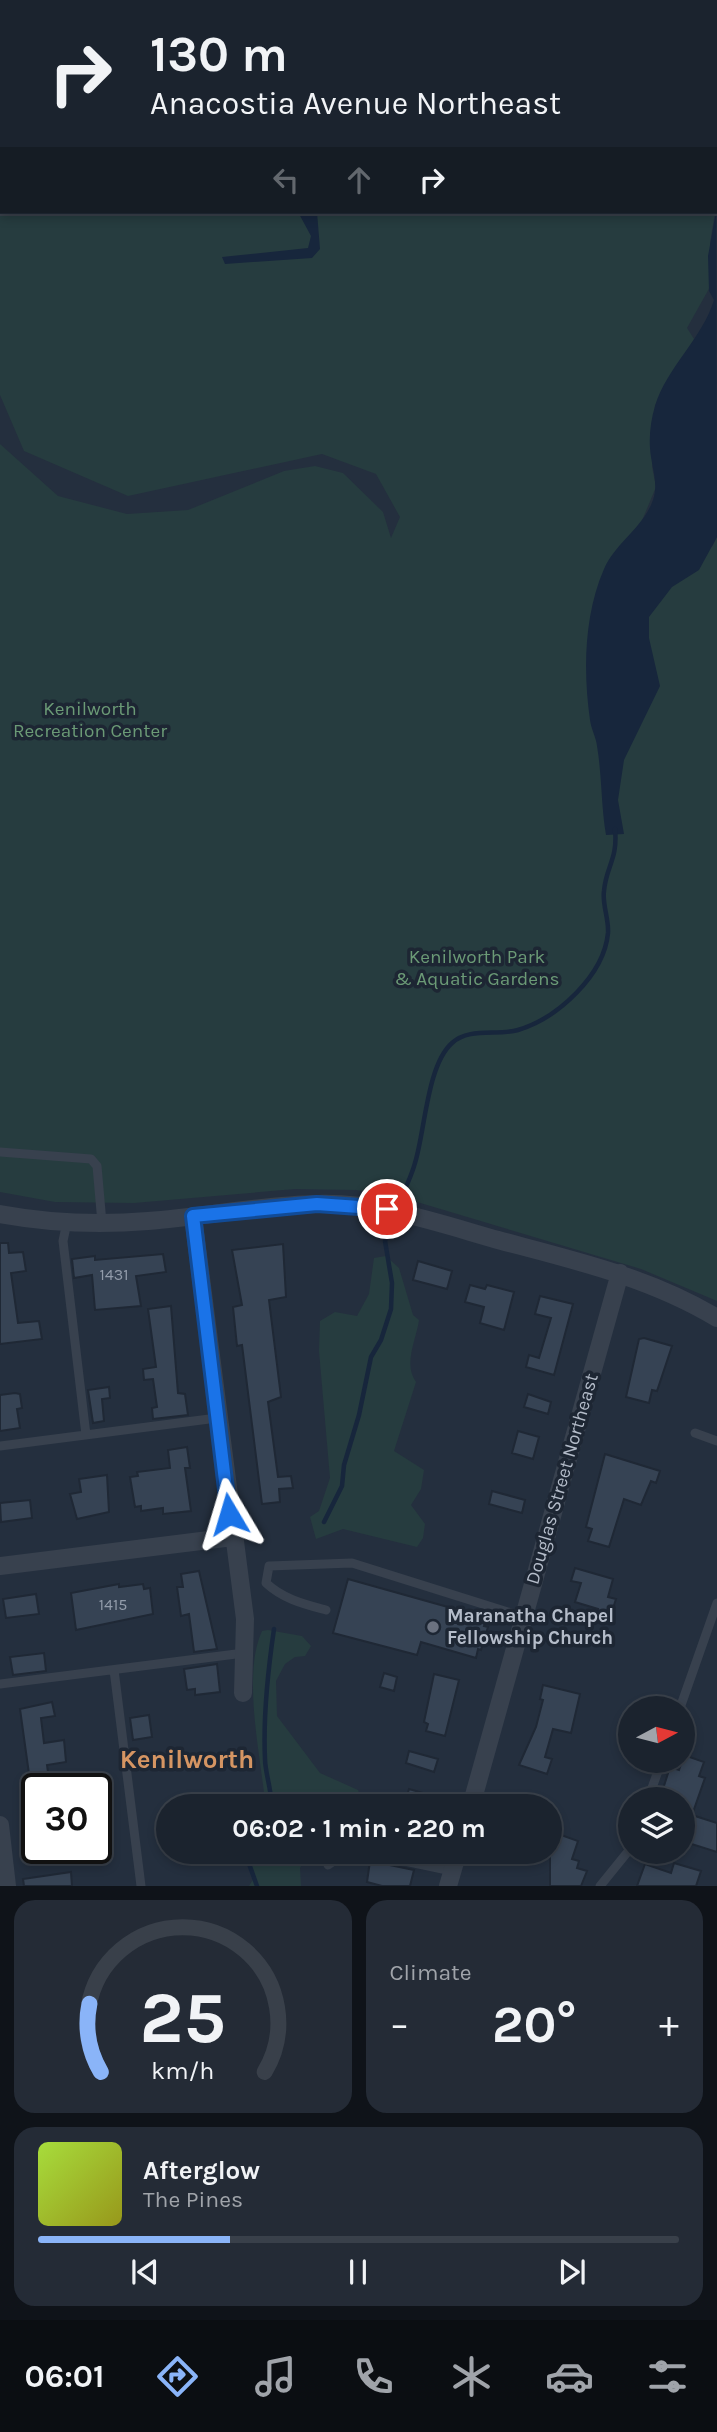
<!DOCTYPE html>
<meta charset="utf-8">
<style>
:root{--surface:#1b232e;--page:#242b36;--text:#f1f3f6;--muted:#a0a4aa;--line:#39404a;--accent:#8ab4f8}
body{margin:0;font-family:Karla,sans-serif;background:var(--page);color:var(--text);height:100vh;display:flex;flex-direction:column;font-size:26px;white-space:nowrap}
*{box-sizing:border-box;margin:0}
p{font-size:23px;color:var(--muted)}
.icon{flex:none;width:38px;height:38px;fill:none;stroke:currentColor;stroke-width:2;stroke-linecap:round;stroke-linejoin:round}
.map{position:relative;height:1886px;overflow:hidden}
.drawer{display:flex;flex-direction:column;gap:14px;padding:14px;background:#0f1319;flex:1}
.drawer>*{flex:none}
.top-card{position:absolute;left:0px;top:0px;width:718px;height:214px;box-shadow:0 4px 10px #0003,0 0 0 2px var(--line);background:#1b232e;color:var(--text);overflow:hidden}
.needle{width:46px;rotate:83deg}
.fabs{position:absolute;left:618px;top:1696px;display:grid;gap:14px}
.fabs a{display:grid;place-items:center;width:77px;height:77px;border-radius:50%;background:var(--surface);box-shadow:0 4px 10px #0003,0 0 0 2px var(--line);font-size:35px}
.speed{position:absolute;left:21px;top:1773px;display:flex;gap:14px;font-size:35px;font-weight:700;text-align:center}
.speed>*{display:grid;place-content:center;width:91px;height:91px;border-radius:50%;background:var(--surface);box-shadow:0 4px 10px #0003,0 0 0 2px var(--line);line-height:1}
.speed .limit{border:4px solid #111;border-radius:10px;background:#fff;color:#111}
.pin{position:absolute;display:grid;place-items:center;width:60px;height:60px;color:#fff;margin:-30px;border:4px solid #fff;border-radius:50%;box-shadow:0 2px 7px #0007}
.me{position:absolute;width:77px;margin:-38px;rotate:353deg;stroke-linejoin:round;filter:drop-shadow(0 0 5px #0008)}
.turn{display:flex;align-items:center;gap:24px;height:147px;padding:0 35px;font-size:32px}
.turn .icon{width:91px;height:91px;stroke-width:2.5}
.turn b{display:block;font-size:49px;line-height:60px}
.lanes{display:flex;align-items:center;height:66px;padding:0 35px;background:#0003;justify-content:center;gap:35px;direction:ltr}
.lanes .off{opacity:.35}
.big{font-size:52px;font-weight:700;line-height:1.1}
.drawer .tile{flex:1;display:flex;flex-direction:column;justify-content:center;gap:10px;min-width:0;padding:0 24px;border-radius:21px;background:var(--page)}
.drawer .dial{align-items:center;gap:0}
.dial svg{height:182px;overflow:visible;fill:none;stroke:var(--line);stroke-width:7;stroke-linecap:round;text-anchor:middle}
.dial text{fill:var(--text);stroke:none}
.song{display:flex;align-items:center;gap:21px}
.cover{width:84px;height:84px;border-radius:10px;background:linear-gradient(135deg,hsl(80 70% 55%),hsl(60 70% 35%))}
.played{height:7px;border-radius:4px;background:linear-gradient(90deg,var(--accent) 30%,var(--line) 30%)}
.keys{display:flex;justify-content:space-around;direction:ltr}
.heat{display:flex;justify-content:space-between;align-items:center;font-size:38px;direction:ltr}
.drawer .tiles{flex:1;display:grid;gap:14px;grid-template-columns:1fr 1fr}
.tile:last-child{grid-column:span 2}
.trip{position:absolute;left:156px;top:1794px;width:406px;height:70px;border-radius:35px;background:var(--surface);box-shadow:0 4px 10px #0003,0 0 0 2px var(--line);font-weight:700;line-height:70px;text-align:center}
.tab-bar{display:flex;height:112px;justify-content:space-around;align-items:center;background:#0b0e12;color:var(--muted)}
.tab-bar .icon{width:49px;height:49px}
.tab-bar .selected{color:var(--accent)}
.tab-bar b{font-size:32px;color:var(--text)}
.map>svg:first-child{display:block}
</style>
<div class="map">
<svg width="717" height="1886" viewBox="0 0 717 1886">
<rect width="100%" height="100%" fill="#242f3e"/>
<path fill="#263c3f" d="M0,0h671l-669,2v210h713l-5,31 5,35 -28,50 7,11 -39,66 -3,62 4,20 -15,36 71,24 5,-10v764l-76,-32 -234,-70 -51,-9 -61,-1 -161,14 -79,-1 -55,-10v-748l58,52 69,18 61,-4 96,-39 31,-5 28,7 40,39 8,26 9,-21 -24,-43 -54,-20 -194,42 -104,-45 -24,-56z
M386,1256l13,12 14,47 6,5c-3,21 -16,44 -3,62l-22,69 30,19 -3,19 -10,16 14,19 -2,14 -6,9 -74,-18 -27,10 -6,-22 9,-6 11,-33 -11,-127 1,-30 15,-9 22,4 12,-22 5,-36z
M268,1630l34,6 9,10 -6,10 -10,1 -10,7 -9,17 1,35 43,57 38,17 6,16h-102l2,-13c-5,-45 -21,-121 -2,-162z
M244,1852h66l-10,16 1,18h-52l5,-8z"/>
<path fill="#17263c" d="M653,0h64l-1,70v-68z
M716,145l1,392 -18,33 -27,17 -23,30v21l11,48 -36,74 -6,40 6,34 -18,1c-5,-30 -4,-59 -9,-89 -1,-9 -6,-17 -7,-26 -7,-49 -6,-105 14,-151 12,-27 39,-41 49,-69 6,-17 -2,-34 -3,-52 -1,-13 1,-29 5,-42 12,-39 47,-67 59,-106l-5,-9 -1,-35 8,-44z
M298,212h19l3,37 -8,9 -87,6 -3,-7 86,-9 3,-12z"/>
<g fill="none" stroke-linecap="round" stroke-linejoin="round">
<path stroke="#17263c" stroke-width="4.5" d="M397,1207c6,-14 14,-29 18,-44 10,-32 12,-98 37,-120 17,-16 45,-7 66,-13 40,-12 86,-55 90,-97 1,-14 -6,-29 -4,-42 2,-25 14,-31 11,-62
M324,1522l18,-36 2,-21 15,-50 12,-58 10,-17 10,-31 1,-26 -7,-42 9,-25
M271,1806c2,-11 -6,-33 -6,-47 -2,-42 3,-89 9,-130
M249,1852l-2,6 10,28"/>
</g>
<path fill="#364354" stroke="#1f2835" stroke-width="2" d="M0,1243h8l1,10 14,-1 3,19 -15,2 7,50 21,-2 3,18 -42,5z
M283,1244l3,53 -17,3 12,97 -13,5 10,75 13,-1 2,12 -14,1 1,13 -18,2 -20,-159 -5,1 -4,-39 9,-2 -10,-55z
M163,1254l3,18 -30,4 5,30 -46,4 -3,-35 -18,3 -2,-19 23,-3v4z
M418,1261l34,10 -5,18 -34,-9z
M470,1285l15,4 2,-4 27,7 -10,38 -24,-7 4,-16 -19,-5z
M540,1296l33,8 -19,71 -28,-8 3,-12 10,3 12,-40 -16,-4z
M171,1306l7,87 7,1 3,21 -35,4 -1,-11 5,-1 -4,-28 -9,1 -1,-11 13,-2 -8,-58z
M644,1338l28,8 -15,45 -5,-1 -3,13 -23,-6 13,-58z
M109,1387l1,11 -8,1 2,22 -11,2 -5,-33z
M15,1393l5,1 2,14 -5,1 3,19 -20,3v-36z
M528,1394l23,8 -3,12 -24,-7z
M518,1431l21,6 -6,22 -21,-6z
M187,1447l3,21h-5l6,43 -28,3v-6l-22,3v-5l-6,1 -5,-30 8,-1 -1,-4 33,-4 -2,-18z
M605,1454l55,17 -4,12 -5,-2 -10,24 -17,-6 -15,48 -21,-6 4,-12 -6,-2z
M107,1475l2,37 -32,7 -7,-25 11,-2 -2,-13z
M492,1491l33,9 -3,13 -33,-9z
M30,1500l2,18 -31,4 -1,-19z
M575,1568l38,11 -5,18 8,2 -7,22 -13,-3 2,-9 -23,-7 6,-19 -10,-2z
M199,1571l18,78 -23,3 -5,-38 -8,2 -4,-29h6l-2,-13z
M348,1579l139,39 -3,8 4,1 -7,23 -3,-1 -2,9 -55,-16 -4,13 -84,-22z
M119,1584v3l24,-3 1,5 6,-1 3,26 -77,16 -5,-37z
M36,1594l3,20 -33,4 -3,-19z
M44,1653l2,18 -33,4 -3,-18z
M217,1664l3,28 -25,3v-6l-8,1 -3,-21z
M384,1673l13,4 -3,14 -14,-4z
M434,1674l25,6 -14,56 -19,-5 2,-7 -4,-2z
M543,1685l37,9 -9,39 -18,-4 -8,28 7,2 -5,15 -28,-9 17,-38 7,-27 -3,-1z
M52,1702l3,14 -14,2 3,25 20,-3 2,22 -19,3 1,7 -19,2 -9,-65z
M149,1715l3,22 -19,3 -3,-22z
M409,1751l29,8 -4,13 -28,-9z
M684,1755l20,7 -5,14 6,2 -13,37 25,8v29l-35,-11v-42h-13l3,-7 -9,-3 7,-22 9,3z
M409,1789l24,7 -4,10h-25z
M550,1831l28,10 -6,18 7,2 -2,7 10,3 -6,15h-31z
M370,1861l44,9 -4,16h-28l-15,-4z
M674,1863l27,8 -5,15h-59l8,-22 26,9z
M71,1872l1,14h-48l-1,-7z"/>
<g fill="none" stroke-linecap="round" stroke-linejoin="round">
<path stroke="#38414e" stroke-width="9" d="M0,1152l91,7 6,7 5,57
M67,1222l-4,19 23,194
M695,1433l22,8
M0,1446l217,-28
M326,1610c-22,-6 -43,-11 -60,-27l3,-17 83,-3 172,54
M114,1670l27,216
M0,1684l244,-31
M680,1708l37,-105
M648,1799l14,-39
M362,1852l90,19
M328,1865l19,-13
M600,1886l30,-37"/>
<path stroke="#38414e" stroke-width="18" d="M0,1214c49,9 99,11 148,7 56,-4 112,-16 169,-17 62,-2 121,19 181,36 75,20 151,37 219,78
M193,1216l52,403 -2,74
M0,1566l233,-29
M471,1806l149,-533
M0,1825l7,61
M448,1886l10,-34"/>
</g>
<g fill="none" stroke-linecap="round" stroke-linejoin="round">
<g stroke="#114b97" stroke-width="18">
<path id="route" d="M229,1514l-36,-298 124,-12 70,5"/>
</g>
<use href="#route" stroke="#1a73e8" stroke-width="12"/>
</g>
<circle fill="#6b7280" stroke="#1d2633" stroke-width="2.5" cx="433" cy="1627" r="7"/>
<g text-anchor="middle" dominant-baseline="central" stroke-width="7" stroke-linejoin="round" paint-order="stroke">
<g font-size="16" fill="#929caa">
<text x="114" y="1274">1431</text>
<text x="113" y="1604">1415</text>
</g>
<g font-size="19" fill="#6b9a76" stroke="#1d2633">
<text x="90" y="709">Kenilworth<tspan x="90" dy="22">Recreation Center</tspan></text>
<text x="477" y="957">Kenilworth Park<tspan x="477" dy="22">&amp; Aquatic Gardens</tspan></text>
</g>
<g font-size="19" fill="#b4bcc9" stroke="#1d2633">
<text transform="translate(562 1479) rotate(-74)">Douglas Street Northeast</text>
</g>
<g font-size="19" font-weight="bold" fill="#b4bcc9" stroke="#1d2633" text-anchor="start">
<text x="447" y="1616">Maranatha Chapel<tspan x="447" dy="22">Fellowship Church</tspan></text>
</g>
<g font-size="26" font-weight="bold" fill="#d59563" stroke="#1d2633">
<text x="187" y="1759">Kenilworth</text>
</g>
</g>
</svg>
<div class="fabs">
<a><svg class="needle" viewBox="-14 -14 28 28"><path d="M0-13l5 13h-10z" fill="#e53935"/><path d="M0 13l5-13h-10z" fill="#a0a4aa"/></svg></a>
<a><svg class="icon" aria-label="layers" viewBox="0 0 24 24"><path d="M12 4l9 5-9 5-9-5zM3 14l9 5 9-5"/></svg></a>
</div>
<div class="speed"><div class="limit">30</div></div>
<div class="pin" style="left:387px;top:1209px;background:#d93025"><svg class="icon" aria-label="arrive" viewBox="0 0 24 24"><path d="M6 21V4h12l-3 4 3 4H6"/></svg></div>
<svg class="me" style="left:229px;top:1514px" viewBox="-20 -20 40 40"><path d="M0-17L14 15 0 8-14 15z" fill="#1a73e8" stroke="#fff" stroke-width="4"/></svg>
<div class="trip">06:02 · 1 min · 220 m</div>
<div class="top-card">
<div class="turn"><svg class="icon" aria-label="right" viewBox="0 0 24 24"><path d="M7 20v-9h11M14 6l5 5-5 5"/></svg><div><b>130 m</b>Anacostia Avenue Northeast</div></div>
<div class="lanes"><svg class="icon off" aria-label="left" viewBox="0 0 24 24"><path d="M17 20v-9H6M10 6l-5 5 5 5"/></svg><svg class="icon off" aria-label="ahead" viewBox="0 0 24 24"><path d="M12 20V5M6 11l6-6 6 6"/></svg><svg class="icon" aria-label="right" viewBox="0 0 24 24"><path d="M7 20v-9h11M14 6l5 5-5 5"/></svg></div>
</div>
</div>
<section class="drawer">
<div class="tiles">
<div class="tile dial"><svg viewBox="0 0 100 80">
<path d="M14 69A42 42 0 1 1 86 69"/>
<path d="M14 69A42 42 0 0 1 9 39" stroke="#8ab4f8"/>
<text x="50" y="56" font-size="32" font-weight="700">25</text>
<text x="50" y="72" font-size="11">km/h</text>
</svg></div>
<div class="tile"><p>Climate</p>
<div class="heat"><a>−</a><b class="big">20°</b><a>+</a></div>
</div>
<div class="tile">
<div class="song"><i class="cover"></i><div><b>Afterglow</b><p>The Pines</p></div></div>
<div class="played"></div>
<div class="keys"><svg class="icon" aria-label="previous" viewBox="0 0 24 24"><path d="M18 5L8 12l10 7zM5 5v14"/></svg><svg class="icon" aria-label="pause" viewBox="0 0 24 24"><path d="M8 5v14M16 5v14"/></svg><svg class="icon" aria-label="next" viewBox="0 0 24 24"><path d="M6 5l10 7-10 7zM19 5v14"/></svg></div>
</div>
</div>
</section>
<nav class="tab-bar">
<b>06:01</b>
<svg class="icon selected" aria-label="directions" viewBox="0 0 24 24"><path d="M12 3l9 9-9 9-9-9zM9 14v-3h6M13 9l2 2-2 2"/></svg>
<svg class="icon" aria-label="music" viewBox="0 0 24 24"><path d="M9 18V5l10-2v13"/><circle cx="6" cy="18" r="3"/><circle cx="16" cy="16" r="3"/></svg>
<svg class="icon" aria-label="phone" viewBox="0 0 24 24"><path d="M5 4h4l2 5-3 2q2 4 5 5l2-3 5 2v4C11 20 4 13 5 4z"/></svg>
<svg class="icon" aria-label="climate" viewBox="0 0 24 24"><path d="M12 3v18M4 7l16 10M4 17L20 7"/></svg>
<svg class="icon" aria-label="car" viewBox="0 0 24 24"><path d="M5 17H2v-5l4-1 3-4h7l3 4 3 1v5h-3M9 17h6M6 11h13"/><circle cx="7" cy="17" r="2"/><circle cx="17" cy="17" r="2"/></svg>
<svg class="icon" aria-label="filters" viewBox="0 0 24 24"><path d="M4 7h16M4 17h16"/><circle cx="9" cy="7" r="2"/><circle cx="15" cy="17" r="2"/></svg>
</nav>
